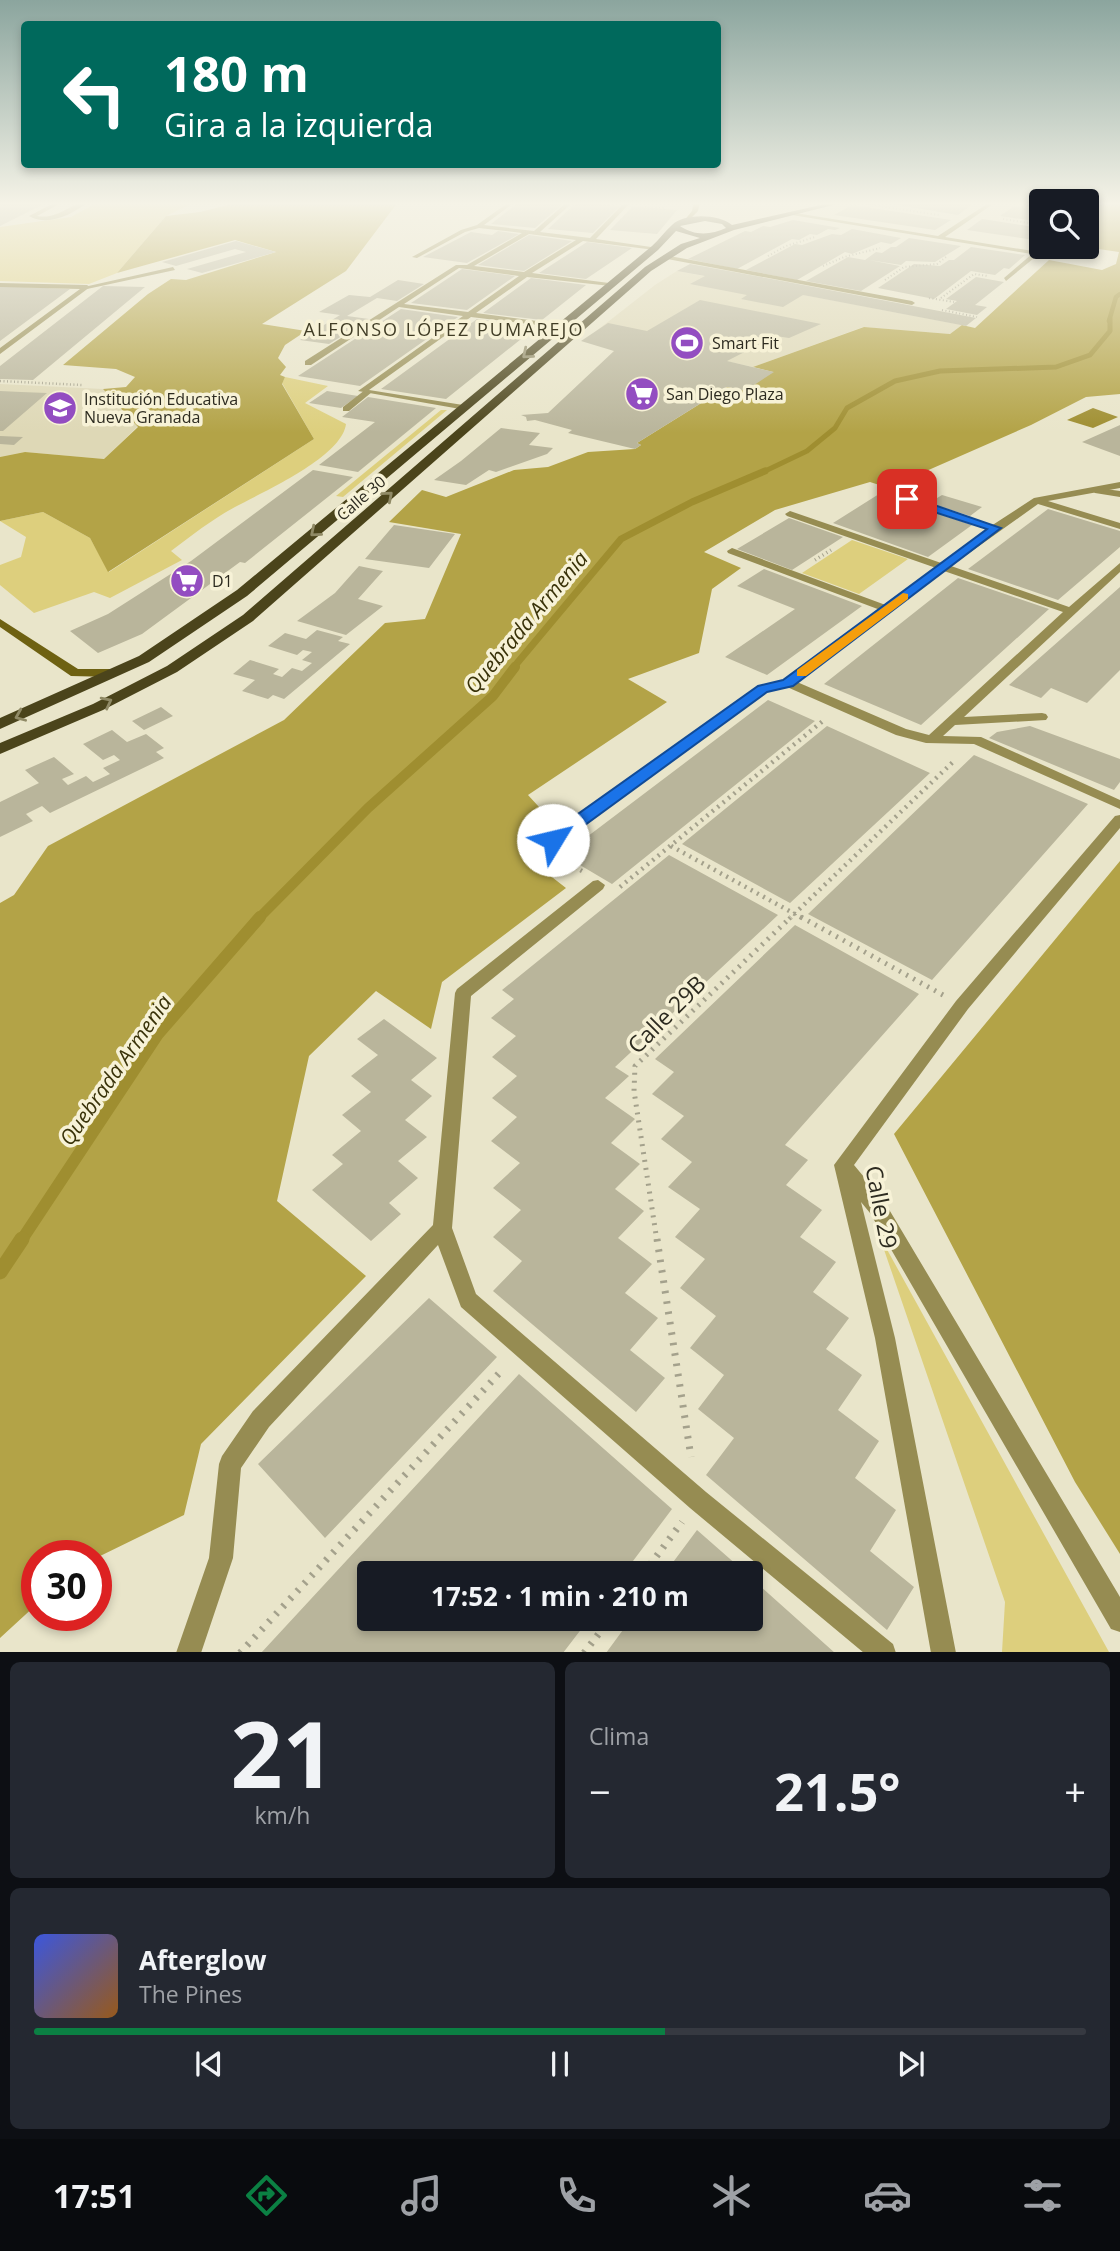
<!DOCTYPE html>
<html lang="es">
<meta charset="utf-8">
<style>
:root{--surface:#171b24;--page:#242831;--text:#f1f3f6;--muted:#9ea1a6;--line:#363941;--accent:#0b8043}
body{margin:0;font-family:"Open Sans",sans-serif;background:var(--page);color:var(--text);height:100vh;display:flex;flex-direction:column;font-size:26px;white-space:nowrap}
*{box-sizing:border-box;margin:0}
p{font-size:23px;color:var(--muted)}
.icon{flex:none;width:38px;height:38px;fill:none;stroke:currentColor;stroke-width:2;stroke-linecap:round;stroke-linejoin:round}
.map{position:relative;height:1652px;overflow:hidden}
.details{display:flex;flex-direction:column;gap:10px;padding:10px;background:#0d0f14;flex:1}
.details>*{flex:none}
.hud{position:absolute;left:21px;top:21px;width:700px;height:147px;border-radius:7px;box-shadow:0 4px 10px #0003;background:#00695c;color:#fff;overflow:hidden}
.tools{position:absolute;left:1029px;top:189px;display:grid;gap:14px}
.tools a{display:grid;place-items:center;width:70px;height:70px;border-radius:7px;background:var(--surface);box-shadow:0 4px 10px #0003;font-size:35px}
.speed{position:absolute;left:21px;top:1540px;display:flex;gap:14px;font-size:35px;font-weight:700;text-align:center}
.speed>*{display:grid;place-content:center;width:91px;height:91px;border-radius:50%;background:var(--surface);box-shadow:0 4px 10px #0003;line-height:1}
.speed .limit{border:10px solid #d22;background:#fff;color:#111}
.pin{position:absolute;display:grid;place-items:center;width:60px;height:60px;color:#fff;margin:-30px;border-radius:14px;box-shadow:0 4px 10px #0006}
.me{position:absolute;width:77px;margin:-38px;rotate:54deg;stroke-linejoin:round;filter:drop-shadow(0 0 5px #0008)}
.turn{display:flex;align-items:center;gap:24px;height:147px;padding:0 28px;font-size:32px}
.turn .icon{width:91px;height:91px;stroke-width:2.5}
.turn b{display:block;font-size:49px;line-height:60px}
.big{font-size:52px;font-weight:700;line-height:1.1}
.details .tile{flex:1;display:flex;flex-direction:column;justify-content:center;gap:10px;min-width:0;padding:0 24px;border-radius:10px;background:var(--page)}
.details .dial{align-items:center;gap:0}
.dial b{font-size:91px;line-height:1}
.song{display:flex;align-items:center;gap:21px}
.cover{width:84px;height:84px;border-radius:10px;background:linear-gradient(135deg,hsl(230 70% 55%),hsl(30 70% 35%))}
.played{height:7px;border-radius:4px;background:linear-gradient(90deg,var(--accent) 60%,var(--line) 60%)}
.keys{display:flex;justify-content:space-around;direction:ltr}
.heat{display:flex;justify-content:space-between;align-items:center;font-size:38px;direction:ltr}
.details .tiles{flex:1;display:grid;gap:10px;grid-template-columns:1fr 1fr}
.tile:last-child{grid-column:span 2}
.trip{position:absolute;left:357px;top:1561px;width:406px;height:70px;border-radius:7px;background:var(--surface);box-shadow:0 4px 10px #0003;font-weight:700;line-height:70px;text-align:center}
.tabs{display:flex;height:112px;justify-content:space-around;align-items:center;background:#090b0e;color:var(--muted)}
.tabs .icon{width:49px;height:49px}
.tabs .on{color:var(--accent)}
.tabs b{font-size:32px;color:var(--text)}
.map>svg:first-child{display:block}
</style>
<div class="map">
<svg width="1120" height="1653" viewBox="0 0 1120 1653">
<rect width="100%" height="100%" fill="#e9e5ca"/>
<path fill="#ded8b6" d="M677,271l164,31 121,23 -12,9 -87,-7 -110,40 -158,-35 60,-47z
M0,384l103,5 35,37 -34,33 -79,-7 -25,5z"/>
<path fill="#ddcf7d" d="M98,202h97l-29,14 -49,57 -28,11 -89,-3v-54l71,-10z
M285,377l43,9 -23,17 41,21c-4,33 -83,68 -111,83 -22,12 -43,28 -64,44l11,9 -72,38 -16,-6 -60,21 -34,-28v-20l21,-8 5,-20 -26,-16 43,-9 47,26 19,34 205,-133 -32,-56z
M441,410h6l-104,87 -7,-1z
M852,540l56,19 -49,35 -57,-21z
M879,1235l230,417h-107l3,-50z"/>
<path fill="#b3a347" d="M240,202h158l-52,69 -84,53 44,7 -21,14 -7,13 8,9 -6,8 5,2 -3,7 32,55 -206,133 -18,-34 -47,-26 -43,9v-64l25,-5 79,7 34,-32 -35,-38 23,-2 9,-10 -19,-8 -53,-4 85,-71 23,-15 15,1 90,-28 -41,-12 -118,33 49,-57 34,-4z
M1087,202h33v192l-34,3 -55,28 -123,54 28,11 -13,9 -53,-17 -95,28 -71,42 37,16 -29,21 -13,64 -71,26 39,23 -139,93 22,24 -29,34 45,35 -124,94 -11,47 -55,-38 -67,65 -32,145 89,75 -165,168 -17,71 -88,43 -59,-2v48l-37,34v-735l14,-8 34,-49 236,-126 101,-97 40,-4 36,-85 -72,-12 33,-32 24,7 68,-27 34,-3 40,-15 47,-3 6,-4 -4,-2 90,-56 46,-15 -20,-5 111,-40 86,7 12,-9 13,3 74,-68 53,10 14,-6 3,-12 -34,-5 5,-15z
M1120,861v693l-45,-72 -181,-348z"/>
<path fill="#9f8e30" d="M1093,408l25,9 -25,11 -26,-8z"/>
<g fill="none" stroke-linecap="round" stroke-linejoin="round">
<path stroke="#9f8e30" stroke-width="4.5" d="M1109,321l7,-24 4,-3"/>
<path stroke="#9f8e30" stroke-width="5" d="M761,473l46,-22 28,-23 12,-20 48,-27 45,-10 116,-4 34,-12 20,-24v-12"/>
<path stroke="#9f8e30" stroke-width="7" d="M513,668l108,-129 71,-37 73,-31"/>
<path stroke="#9f8e30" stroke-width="10" d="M258,919l110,-111 125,-112 22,-29"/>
<path stroke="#9f8e30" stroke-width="12" d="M21,1241l137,-207 102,-117"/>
<path stroke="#9f8e30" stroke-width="15" d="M0,1272l22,-33"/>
</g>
<path fill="#b9b59b" d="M0,202h48l-48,24z
M519,202h46l-30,26 -44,-4z
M577,202l21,2 22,2 -27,27 -45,-4z
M880,202h73l20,2 -15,11z
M852,205l99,15 -16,10 -101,-15z
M1014,206l27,4v12l-41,-6z
M632,207l22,1 23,2 -20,24 -47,-4z
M982,219l59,9v13l-74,-11z
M793,220l47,8 -5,2 -7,-1 -11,6 -7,-1 -11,6 -7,-1 -55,30 -49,-10 57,-28 6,1 12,-6 7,1z
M852,229l49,9 -10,6 -10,-2 -29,12 -7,-2 -48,28 -51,-10 49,-26 7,1 30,-11 9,1z
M498,231l21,3 -52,29 -44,-6 48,-25 21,3z
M529,235l43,6 -48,30 -46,-6z
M909,238l52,8 -26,16 -29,-1 -5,4 -32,-5 31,6 -39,25 -55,-10 42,-24 17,3 11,-8 6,1 9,-6h5z
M236,241l40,11 -74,21 -15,-4 59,-17 -11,-3 -59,17 -14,-4z
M587,242l45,6 -46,31 -47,-6z
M971,247l54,8 -16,14 -5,-1 -9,7 -24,-4 -37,28 -56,-11 36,-24 26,2 9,-6h5z
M690,264l87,16 199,38 -10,8 -163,-31 -20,12 -42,-8 6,-4 -57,-11 15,-8 -28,-5z
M462,269l53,7 -48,34 -56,-7z
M976,277l28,5 -29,23 12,2 -10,8 -31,-6 11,-8 -11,-2z
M531,278l55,7 -44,35 -59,-7z
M398,280l26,4 -27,17 -20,-3 -30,18 22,3 -40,25 -29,-4 40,-25 -21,-3 30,-17 21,2z
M0,286l70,3 -70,52z
M103,286l42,1 -112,93 -33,-1v-13z
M700,300l121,24 -32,14 -13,-2 -49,25 47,11 -29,19 -18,-4 -90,56 4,2 -6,4 -67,-16 4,-3 -37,-10 -8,1 -1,-4 -5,-2 27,-2 66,-62 -33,-10 27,-18 39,8z
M401,309l57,8 -98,69 -62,-10z
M477,319l59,8 -90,72 -65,-10z
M0,391l21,1 26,1 -44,38h-3z
M327,391l31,5 -17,12 -32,-5z
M368,397l68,11 -78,64 -39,-7 56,-43 -33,-5z
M1120,425v31l-38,-14z
M501,428l39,5 -11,12 24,3 -6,6 -51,18 -7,-2 -23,15 -32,-5 27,-19z
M0,436l23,1 -9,8 -14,-1z
M313,470l40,7 -108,86 -5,-1 -98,72 -44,19 -28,-22 38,-17 83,-53z
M879,494l93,31 -44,32 -95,-34z
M942,495l40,12 -12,9 -41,-13z
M1048,509l72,22v16l-62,53 -90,-31z
M789,518l54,19 -51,33 -55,-21z
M394,525l61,9 -26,34 -64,-9z
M359,566l24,5 -25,28 25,7 -37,29 -49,-14 38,-28z
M764,569l98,37 -95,69 -42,-18 70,-48 -58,-23z
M958,578l91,31 -128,116 -97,-41z
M1120,587v83l-33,33 -36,-15 -10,10 -32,-13z
M317,630l26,7 -5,4 12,3 -66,55 -11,-4 -5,4 -26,-8 13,-11 -22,-6 17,-14 29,9 -6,5 9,3 10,-9 10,3 10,-8 -10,-3 10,-8 -9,-2 -6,5 -29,-9 17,-13 21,6z
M768,700l47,21 -203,163 -49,-29z
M161,707l12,9 -29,14 -12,-9z
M827,726l103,47 -140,130 -108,-59z
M1030,726l90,33v23l-6,8 -125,-52 8,-6z
M112,730l15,12 19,-8 18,14 -8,4 8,6 -114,55 -8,-7 -16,8 7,7 -33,16v-35l39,-19 -14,-13 29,-13 20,17 -12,5 6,6 18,-9 7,6 17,-8 -7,-6 17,-8 -6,-5 -11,5 -20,-16z
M974,755l114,49 -156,176 -124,-66z
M669,855l109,60 -163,152 14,9 -24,22 30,21 -24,24 29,21 -25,25 29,22 -26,27 34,26 -27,29 33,25 -28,32 35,28 -29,34 -143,-121 29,-30 -29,-24 28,-27 -28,-22 27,-25 -29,-22 26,-24 -25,-19 25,-22 -25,-19 24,-21 -25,-18 23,-19 -12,-9z
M795,925l124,69 -134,151 23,15 -22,25 36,25 -22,27 36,25 -23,30 36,26 -23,31 36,26 -24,35 41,31 -24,37 41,32 -26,41 44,36 -27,43 -181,-155 28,-37 -36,-29 26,-34 -34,-27 26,-32 -36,-28 25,-29 -30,-22 25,-28 -32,-22 24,-25 -31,-23 23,-23 -32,-22 22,-22 -19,-13z
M384,1019l53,39 -26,22 21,16 -27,24 22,17 -29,24 20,17 -29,25 12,11 -30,27 -59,-51 31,-26 -11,-9 29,-24 -19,-16 29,-23 -20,-16 27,-21 -21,-16z
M429,1298l68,59 -172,181 -67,-74z
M519,1374l153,135 -48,64h-255v46h220l-26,34h-302z
M697,1530l49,43h-81z
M751,1578l84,75h-229l25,-34h120z"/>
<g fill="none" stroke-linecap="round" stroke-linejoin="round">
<path stroke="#a4a18c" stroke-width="2" stroke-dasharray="1 2.5" stroke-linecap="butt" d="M858,203l81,12
M1013,203l28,4
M645,207l20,1
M1003,219l38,6
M1056,252l12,-5
M768,256l18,-10 29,-9
M823,266l21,-9 36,-9
M885,280l19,-13 33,-3 9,-7
M929,298l25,4
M941,298l33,-24 14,2
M942,310l35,7"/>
<path stroke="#a4a18c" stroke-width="2.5" stroke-dasharray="1 2.5" stroke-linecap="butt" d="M0,381l82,4"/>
<path stroke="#a4a18c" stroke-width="3.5" stroke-dasharray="1 3.5" stroke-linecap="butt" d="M815,560l16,-10"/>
<path stroke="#a4a18c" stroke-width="4.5" stroke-dasharray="2 5" stroke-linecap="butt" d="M671,846l133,73
M562,860l20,11
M620,887l204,-167
M789,919l166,-159"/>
<path stroke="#a4a18c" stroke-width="5" stroke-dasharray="2 6" stroke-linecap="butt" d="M801,917l142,78
M657,1241l-23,-150 1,-25 156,-149"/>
<path stroke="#a4a18c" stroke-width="7" stroke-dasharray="2.5 8" stroke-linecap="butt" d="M657,1239l34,218
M644,1573l38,-51
M240,1653l264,-285
M584,1653l26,-34"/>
<path fill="#968c52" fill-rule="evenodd" d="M173,267l2,3 -88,19 -3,-2z
M365,390l7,2 -23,19h-6v-4z
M1098,488l22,3v6l-25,-4 -2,-2z
M882,490h6l112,38 -9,2 -109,-36z
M790,511l157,54 1,2 -1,2h-8l-152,-53 -2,-2z
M732,548l159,59 2,2 -2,2h-8l-155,-58 -1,-2z"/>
<path fill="#968c52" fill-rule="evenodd" d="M56,202h7l-26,14c23,4 34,-15 52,-14 -17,12 -40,25 -60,14z
M509,202h6l-31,23 50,6 33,-29h6l-33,30 50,6 35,-36h6l-35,37 62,9 -3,2 -72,-9 -51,32 77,10 2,3 -84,-9 -51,36 84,11h3v4l-92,-11 -102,73 94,15 3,1v4l-108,-19 105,-75 -64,-9 -88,58h-6v-4l151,-96h11l55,-32 -43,-5 -14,4 -48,26 -5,-1 49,-27 16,-5zM529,234l47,6 -52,32 -50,-6zM459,268l60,8 -51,36 -64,-8z
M990,202h6l-51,35 94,15v2l-33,27 -2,-3 28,-24 -246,-40 3,-2 149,24z
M664,255l248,46 3,2 -3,2 -250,-47z
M0,283l87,2 3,2 -90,67v-6l80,-59 -80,-2z
M1120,482v6l-72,13 72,22v6l-82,-25 -87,62 118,41 51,-44v9l-156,145 78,-4 4,1 2,3 -2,3 -91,5 -12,11 38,1 139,63v9l-146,-65 -48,-1 -30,-8 -109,-48 -20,5 -209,151 -5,2 -7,-5 213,-154 25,-6 207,-154 43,-28zM944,571l119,41 -134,123 -23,-6 -109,-47z
M1120,815v13l-152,181 -114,156 30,36 236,396v35l-9,-3 -241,-416 -9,-11 34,136 61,315h-25l-56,-315 -41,-173 122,-164 159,-185z
M598,880l7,5 -2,4 -132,107 -19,232 24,66 230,198 187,152 3,9h-32l-174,-145 -229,-201 -23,-62 -169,182 -28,41 -8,90 -32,95h-25l33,-95 10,-94 3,-8 31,-45 180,-186 22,-232 2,-4 136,-108z"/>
<path fill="#6e6112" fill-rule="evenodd" d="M694,202h6l-2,9 -11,11h-4l9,-11z
M0,619l78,50h34l6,4 -6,4 -41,-1 -71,-49z"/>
<path fill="#4b441b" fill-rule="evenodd" d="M834,202h11l-111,28 -47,18 -36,23 -398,350 -76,51 -74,38 -103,44v-11l93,-39 74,-38 76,-51 402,-348 36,-23 19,-6 -24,-7 -18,19 -411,346 -98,66 -149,67v-11l139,-62 98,-66 415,-344c7,-6 13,-15 20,-21 13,-12 47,-11 60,0zM705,221l17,3 4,4c-15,7 -32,8 -46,-2z"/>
</g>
<defs><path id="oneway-chevron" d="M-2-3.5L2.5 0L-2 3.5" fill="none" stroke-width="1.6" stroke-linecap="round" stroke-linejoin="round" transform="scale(1.75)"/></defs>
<g stroke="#908a66">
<use href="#oneway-chevron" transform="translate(527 354) rotate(140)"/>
<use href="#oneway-chevron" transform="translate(388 496) rotate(-41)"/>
<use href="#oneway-chevron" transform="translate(315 532) rotate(140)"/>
<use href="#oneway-chevron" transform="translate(107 702) rotate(-27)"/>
<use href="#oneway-chevron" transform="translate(20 716) rotate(157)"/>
</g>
<linearGradient id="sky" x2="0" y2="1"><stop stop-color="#8ba59e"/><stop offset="0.47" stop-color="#f5f3e7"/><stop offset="1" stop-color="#f5f3e7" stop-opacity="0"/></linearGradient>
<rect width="1120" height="433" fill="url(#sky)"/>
<path fill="#1a73e8" stroke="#114b97" stroke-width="2" d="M903,497h8l90,31 -208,158 -26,6 -208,152h-12l-2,-4 2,-4 211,-150 25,-6 204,-151 -84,-27z"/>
<path fill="#f59e0b" d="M903,593l5,1v5l-102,77h-9v-6z"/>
<defs>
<g id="stadium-disc" transform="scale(1.75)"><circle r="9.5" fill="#934dc1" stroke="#f7f2d7"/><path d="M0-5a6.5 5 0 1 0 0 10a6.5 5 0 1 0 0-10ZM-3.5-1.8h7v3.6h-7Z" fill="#fff"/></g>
<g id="supermarket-disc" transform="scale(1.75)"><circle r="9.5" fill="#934dc1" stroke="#f7f2d7"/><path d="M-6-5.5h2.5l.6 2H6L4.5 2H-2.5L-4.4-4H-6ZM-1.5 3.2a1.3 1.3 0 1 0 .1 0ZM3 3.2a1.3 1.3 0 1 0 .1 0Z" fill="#fff"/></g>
<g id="school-disc" transform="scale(1.75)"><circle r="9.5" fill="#934dc1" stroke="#f7f2d7"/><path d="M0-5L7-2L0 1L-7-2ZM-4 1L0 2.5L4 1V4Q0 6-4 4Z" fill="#fff"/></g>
</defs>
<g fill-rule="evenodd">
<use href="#stadium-disc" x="687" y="343"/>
<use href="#supermarket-disc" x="642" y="394"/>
<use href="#school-disc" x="60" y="408"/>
<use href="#supermarket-disc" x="187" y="581"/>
</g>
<g text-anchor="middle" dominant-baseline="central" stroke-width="7" stroke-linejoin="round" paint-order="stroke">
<g font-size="16" fill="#2d2b20" stroke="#f7f2d7" text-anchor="start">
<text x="712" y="343">Smart Fit</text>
<text x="666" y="394">San Diego Plaza</text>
<text x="84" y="399">Institución Educativa<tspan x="84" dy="18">Nueva Granada</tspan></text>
<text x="212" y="581">D1</text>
</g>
<g font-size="16" fill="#2d2b20" stroke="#f7f2d7">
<text transform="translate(361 498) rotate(-41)">Calle 30</text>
</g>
<g font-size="18" letter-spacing="2" fill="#413d26" stroke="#f7f2d7">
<text x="444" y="329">ALFONSO LÓPEZ PUMAREJO</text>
</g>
<g font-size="21" font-style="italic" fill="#393209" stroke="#f7f2d7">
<text transform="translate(526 622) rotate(-50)">Quebrada Armenia</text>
<text transform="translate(115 1070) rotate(-55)">Quebrada Armenia</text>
</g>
<g font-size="23" fill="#2d2b20" stroke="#f7f2d7">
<text transform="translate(666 1014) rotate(-45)">Calle 29B</text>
<text transform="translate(882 1207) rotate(79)">Calle 29</text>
</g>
</g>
</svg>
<div class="tools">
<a><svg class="icon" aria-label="search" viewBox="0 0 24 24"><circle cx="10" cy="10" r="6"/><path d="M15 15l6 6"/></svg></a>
</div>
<div class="speed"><div class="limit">30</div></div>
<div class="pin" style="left:907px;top:499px;background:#d93025"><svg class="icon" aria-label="arrive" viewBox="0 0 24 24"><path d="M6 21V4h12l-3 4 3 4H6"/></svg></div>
<svg class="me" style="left:553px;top:840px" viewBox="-20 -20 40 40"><circle r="19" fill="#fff"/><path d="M0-13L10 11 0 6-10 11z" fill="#1a73e8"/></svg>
<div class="trip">17:52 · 1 min · 210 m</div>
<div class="hud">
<div class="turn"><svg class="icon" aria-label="left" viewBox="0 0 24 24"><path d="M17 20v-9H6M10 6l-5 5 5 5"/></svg><div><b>180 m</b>Gira a la izquierda</div></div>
</div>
</div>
<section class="details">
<div class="tiles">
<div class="tile dial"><b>21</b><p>km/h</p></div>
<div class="tile"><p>Clima</p>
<div class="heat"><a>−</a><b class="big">21.5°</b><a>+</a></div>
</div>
<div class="tile">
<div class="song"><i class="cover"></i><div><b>Afterglow</b><p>The Pines</p></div></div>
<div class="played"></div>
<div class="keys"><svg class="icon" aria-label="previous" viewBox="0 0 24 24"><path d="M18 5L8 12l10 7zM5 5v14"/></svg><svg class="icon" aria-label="pause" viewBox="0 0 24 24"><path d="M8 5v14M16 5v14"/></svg><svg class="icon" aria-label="next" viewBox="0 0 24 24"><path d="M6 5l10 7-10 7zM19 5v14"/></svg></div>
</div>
</div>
</section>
<nav class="tabs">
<b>17:51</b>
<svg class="icon on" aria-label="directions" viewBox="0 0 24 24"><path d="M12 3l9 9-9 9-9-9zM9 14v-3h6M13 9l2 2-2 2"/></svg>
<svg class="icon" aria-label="music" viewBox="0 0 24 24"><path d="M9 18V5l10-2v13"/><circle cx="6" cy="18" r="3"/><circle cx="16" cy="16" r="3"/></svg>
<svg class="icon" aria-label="phone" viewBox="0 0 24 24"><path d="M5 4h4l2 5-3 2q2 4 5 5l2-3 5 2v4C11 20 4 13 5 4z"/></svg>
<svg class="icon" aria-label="climate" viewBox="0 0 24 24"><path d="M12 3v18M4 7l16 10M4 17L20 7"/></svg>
<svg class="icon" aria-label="car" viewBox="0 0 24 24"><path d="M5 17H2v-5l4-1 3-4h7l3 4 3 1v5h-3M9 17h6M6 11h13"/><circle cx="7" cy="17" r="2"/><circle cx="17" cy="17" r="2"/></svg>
<svg class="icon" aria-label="filters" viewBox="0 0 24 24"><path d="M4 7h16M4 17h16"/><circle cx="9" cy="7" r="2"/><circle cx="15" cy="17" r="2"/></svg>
</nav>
